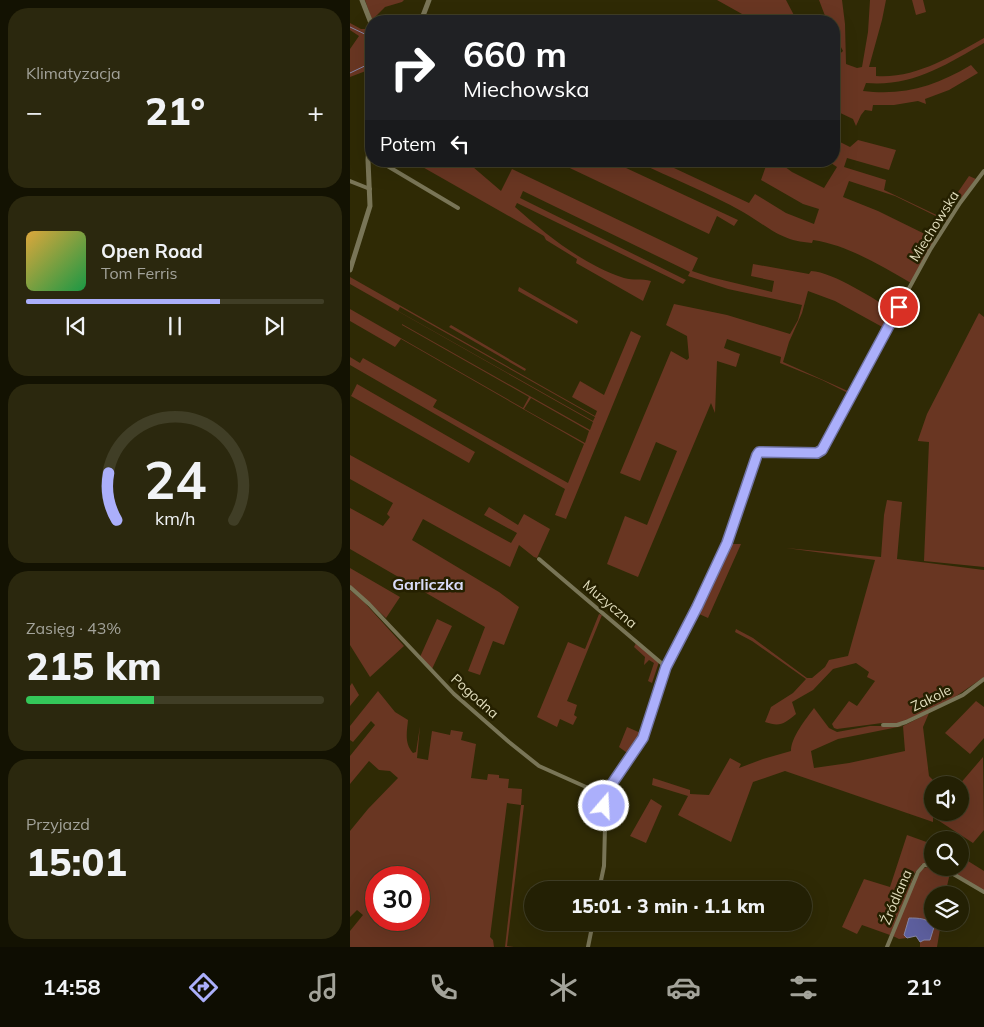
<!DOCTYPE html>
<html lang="pl">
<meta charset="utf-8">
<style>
:root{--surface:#232004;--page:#2b280e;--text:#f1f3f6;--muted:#a3a39a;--line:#403e26;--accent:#abaffb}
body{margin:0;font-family:Mulish,sans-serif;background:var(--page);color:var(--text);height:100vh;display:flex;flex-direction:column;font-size:19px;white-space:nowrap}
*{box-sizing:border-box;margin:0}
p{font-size:16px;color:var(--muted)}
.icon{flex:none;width:28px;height:28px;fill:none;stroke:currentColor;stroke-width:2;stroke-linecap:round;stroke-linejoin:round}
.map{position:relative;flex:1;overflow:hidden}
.side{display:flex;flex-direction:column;gap:8px;padding:8px;background:#131202;width:350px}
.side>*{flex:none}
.banner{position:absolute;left:15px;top:15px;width:475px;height:152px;border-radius:20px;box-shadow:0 5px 20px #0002,0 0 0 1px var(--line);background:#202124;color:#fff;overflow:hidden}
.buttons{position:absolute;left:574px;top:776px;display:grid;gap:10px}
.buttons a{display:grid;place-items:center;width:45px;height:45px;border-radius:50%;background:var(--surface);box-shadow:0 5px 20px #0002,0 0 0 1px var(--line);font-size:25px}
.speed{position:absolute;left:15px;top:866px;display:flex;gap:10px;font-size:25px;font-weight:700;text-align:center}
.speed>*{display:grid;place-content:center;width:65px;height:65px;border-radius:50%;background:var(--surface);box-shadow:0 5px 20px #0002,0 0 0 1px var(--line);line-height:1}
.speed .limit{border:8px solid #d22;background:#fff;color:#111}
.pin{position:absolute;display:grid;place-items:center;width:42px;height:42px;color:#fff;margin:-21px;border:2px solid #fff;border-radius:50%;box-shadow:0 1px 5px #0007}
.me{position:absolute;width:55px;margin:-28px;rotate:19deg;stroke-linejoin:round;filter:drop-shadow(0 0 4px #0008)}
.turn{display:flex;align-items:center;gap:18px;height:105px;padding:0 15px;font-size:22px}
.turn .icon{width:65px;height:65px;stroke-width:2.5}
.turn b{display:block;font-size:35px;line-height:42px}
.then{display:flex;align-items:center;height:48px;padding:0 15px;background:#0003;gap:10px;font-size:19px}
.big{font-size:38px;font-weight:800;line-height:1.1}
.side .card{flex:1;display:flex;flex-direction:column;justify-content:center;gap:8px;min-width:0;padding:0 18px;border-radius:20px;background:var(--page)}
.side .dial{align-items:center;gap:0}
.dial svg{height:130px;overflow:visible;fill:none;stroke:var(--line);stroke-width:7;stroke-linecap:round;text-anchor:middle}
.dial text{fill:var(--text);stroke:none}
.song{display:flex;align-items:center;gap:15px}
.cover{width:60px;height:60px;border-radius:8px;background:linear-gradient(135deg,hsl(40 70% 55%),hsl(140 70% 35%))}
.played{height:5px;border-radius:2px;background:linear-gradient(90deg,var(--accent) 65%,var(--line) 65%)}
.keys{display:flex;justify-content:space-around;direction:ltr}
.heat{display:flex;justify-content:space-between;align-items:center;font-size:28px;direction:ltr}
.charge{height:8px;border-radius:4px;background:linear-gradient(90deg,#34c759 43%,var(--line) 0)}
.trip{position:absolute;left:174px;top:881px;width:288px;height:50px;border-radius:25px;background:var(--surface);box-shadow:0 5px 20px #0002,0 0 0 1px var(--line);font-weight:800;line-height:50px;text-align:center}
.tab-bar{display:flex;height:80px;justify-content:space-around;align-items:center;background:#0e0d02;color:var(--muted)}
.tab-bar .icon{width:35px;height:35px}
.tab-bar .on{color:var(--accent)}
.tab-bar b{font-size:22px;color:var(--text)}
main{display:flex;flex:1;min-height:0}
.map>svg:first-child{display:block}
</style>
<main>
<section class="side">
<div class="card"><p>Klimatyzacja</p>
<div class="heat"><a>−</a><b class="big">21°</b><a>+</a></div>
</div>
<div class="card">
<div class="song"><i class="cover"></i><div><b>Open Road</b><p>Tom Ferris</p></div></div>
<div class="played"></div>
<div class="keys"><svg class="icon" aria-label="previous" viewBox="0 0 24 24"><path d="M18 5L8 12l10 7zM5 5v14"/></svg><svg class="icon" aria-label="pause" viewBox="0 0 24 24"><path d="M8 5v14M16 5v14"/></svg><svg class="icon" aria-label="next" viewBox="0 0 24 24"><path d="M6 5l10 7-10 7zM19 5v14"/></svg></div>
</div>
<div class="card dial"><svg viewBox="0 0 100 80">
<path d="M14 69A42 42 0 1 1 86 69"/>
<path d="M14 69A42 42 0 0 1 9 40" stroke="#abaffb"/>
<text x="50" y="56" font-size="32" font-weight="700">24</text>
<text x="50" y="72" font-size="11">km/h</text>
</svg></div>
<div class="card"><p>Zasięg · 43%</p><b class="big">215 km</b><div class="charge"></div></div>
<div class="card"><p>Przyjazd</p><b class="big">15:01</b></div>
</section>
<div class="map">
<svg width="634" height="947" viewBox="0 0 634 947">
<rect width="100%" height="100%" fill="#2f2a05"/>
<path fill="#693622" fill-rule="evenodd" d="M15,0h39l-2,2 -17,5 -13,13z
M367,0h69l11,21h-47l1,-2z
M469,0h23l3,24 1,40 11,4 5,-1 6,-35 2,-32h16l-4,20 -13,47h7v9c39,3 76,-20 108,-38v5c-38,22 -72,44 -118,40l-3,8c41,5 73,-5 108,-26l7,8 -29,17 -24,9 1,5 -8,-3 -24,4h-21l-1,6 -7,-1 -4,5 -5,11 -3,-7 -19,-9v-51l9,-8 -9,-17v-13h-7z
M562,0h11l3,12 -10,3z
M0,23l11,6h10v40l-21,8v-28l9,-13 -9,-6z
M484,139l16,8 8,-7 38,10 -7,20 -42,-12 -3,9 42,13 -2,10 63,30 -1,1 -51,-25 -46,-15 -6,16 35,14 57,28 -24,44c-30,-17 -63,-38 -98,-43l-1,3c-32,-2 -43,-16 -69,-31 -33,-19 -73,-34 -107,-51h23l90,42 6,-9 31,19 28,11 5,-15 -16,-5 -42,-24 6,-17 10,-2 15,11 32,16 13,-21 -9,-6h6z
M62,161h54l35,30 11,-22 186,89 -6,13 18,6 62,15 2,-11 -23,-5 2,-12 56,10 2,-3c23,1 64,29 85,41l-10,17 -51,-28 -27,-10 -6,22 -13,29 -6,20 67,30v2l-28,-14 -42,-17 1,-6 -54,-18 -3,9 16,6 -4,13 -19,-6 -2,52 -4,-10 -73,174 -31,-13 18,-48 22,9 30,-74 -21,-9 -16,39 -20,-8 51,-122 16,9 2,-2 -2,-22 -21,-11 8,-21 53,11 63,19 8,-14 4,-15 -74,-16 -40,-13 2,-4 -167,-81 -3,7 166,82 -3,4 -166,-81 -2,4c33,29 67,57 109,71 9,3 18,0 27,3l-8,20 -67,-38 1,-4 -31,-19 -2,-4z
M205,161h56l127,59 -4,6 -17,-10 -8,18z
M619,176l7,3 -14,19 -6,-3z
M0,277l245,139 2,-5 -25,-14 8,-16 24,14 27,-64 10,5 -75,183 -11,-4 10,-26 -215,-124v-8l10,6 3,-5 74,42 -4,7 135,76 16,-39 -183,-105 -6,8 -45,-26v-12l173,99 6,-11 -127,-72v-1l188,106 3,-8 -243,-138zM50,307l195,110 -2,4 -195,-110zM181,398l58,33 -4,12 -61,-34z
M169,287l59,34 -1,3 -59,-33z
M629,313l5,4v250l-60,-6 5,-119 -11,-1v-1l9,-26z
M101,325l75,44 -1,2 -76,-44z
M7,384l118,68 -6,11 -118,-67z
M0,455l161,88 6,-10 -33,-18 5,-8 29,18 6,-11 26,15 -13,29 -3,-1 -15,-12 -9,22 -87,-48 -11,21 87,52 20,15 -15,38 -11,-4 -13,34 -12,-4 17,-44 -135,-78v-41l33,18 7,-9 -3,-3 6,-11 -43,-24z
M537,500l15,2 -5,57 87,11v107l-29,20 -48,23 -10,4 -15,-1 -45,6 -3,-1 -2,-4 17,-23 8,5 18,-25 -8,-4 2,-5 -13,-9 -23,6 -20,21 -21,12 4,12c-12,10 -16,13 -31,8l6,-15 22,-14 13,-14 -54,-38 -17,-9 1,-3 17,9 54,40h5l13,-11 4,-7 19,-4 27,-96 -89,-12 95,9 3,-42z
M378,544h13l-33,74 -11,-5z
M0,568l50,29 -14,21 -36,-33z
M0,590l14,12 40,44 -34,31 -20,-32z
M249,614l3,1 -35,86 10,4 -3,10 3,2 -4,8 -13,-6 -3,8 -20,-10 31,-75 17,7z
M87,619l15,7 -20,43 -12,-12z
M286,643l23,19 -7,21 -4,-2 6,-18 -5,-3 -5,5 1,-8 -11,-10z
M2,683l7,12 -9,11v-20z
M28,691l17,21 13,8c-1,12 -4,23 5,33l3,-1 4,-26 -3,32 11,2 4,-29 18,4 1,-5 12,2 -2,8 15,4 -5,34 16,2 1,-6 11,1v3l10,1 -1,9 14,1 -1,16h3l-17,141 7,1h-9l16,-142 -14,-2 -17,134 3,3 1,7h-144v-16l13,-16 -6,-5 -7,7v-86l18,-22 30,-31 -8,-7 -11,-1 -10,-9 -19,23v-28l25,-31 -4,-4 -18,21 -3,-2v-14zM26,878h43v42h-43z
M626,701l8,6v31l-14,16 -25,-21z
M464,708l15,20 8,4 33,-6h33l26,-13 -6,14 6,49 9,9h-6v12l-2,3 2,16 4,-3 24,-1 -1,-27 24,-28 1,73 -11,13 -40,-26v5l-148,-51 -32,11 -22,60 -53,-27 10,-19 -36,-11 1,-7 37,12v4l19,1 21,-37 11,6 -2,4 24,-9 28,-8c0,-14 15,-32 23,-43zM553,726l2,25 -56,12 -35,5 -3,-17 27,-12z
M277,727l16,7 -13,21 -11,-8z
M301,799l11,7 -16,37 -16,-7z
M557,835l25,9v20h-10l-8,10 -6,20 -18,41 -28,-10 -5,9 -15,-7 22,-48 26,8z
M610,856l24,15v20l-38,-23h14z
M577,867l11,1 12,5 -5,22h-13v27l9,1 -4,24h-17v-5l4,-2 10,-13 -30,8 3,3 -8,1 -6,-3 23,-57 6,-10z
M320,923h29l-3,8z"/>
<path fill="#5d5f9e" stroke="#8585a7" d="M559,918c9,0 20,0 25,9l-4,13h-6l-4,2 -4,-6 -9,2 -3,-3z"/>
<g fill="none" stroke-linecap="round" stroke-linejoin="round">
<path stroke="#8585a7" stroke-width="1" d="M0,27l21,10
M0,73l21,-10"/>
<path stroke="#797557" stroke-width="4" d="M29,161l79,47
M0,181l20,8
M189,559l127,108
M0,587l19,17 85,90 55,48 30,24 56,25 8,6
M533,725h14l9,-3 57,-27 21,-16
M593,868l41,24
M249,890l5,-24 1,-39 -2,-30 40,-59 23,-71 31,-60 30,-64 30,-88 2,-3 58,1 7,-6 37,-71 69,-126 30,-47 24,-32
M238,947l5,-25
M537,947l31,-75 6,-7h8"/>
<path stroke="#797557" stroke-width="5" d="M12,0l9,23
M71,21l8,-21
M0,270l20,-64 -2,-46 3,-42"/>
</g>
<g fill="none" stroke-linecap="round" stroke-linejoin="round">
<g stroke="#6f72a3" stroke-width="12">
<path id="route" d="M254,806l-1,-9 40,-59 23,-71 31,-60 30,-64 30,-88 2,-3 58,1 5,-3 77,-143"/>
</g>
<use href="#route" stroke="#abaffb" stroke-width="9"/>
</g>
<g text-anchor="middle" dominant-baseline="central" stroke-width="5" stroke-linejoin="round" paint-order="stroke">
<g font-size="14" fill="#e1ddbc" stroke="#252000">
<text transform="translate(584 226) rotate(-58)">Miechowska</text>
<text transform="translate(260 604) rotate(40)">Muzyczna</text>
<text transform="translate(125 696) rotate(42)">Pogodna</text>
<text transform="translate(581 698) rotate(-26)">Zakole</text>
<text transform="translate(546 897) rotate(-67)">Źródlana</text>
</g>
<g font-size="16" font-weight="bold" fill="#d9dcf9" stroke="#252000">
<text x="78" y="584">Garliczka</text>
</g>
</g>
</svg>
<div class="buttons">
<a><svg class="icon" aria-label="sound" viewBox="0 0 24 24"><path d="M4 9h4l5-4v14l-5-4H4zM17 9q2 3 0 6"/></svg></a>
<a><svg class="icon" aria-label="search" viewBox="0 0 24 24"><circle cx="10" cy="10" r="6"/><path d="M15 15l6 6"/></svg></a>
<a><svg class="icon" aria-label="layers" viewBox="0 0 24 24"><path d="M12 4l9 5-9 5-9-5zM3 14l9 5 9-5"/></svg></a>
</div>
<div class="speed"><div class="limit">30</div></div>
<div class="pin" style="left:549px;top:307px;background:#d93025"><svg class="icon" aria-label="arrive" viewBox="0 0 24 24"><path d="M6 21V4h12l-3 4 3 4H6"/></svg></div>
<svg class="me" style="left:254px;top:806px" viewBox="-20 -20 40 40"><circle r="17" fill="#abaffb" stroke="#fff" stroke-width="3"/><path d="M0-11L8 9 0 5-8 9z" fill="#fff"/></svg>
<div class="trip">15:01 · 3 min · 1.1 km</div>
<div class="banner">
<div class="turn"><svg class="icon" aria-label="right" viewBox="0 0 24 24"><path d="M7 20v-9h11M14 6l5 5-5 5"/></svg><div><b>660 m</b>Miechowska</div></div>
<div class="then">Potem<svg class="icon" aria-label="left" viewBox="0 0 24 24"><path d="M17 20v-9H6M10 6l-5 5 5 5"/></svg></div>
</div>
</div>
</main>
<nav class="tab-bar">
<b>14:58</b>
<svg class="icon on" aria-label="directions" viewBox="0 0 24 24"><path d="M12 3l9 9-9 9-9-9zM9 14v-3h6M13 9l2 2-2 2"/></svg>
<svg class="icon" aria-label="music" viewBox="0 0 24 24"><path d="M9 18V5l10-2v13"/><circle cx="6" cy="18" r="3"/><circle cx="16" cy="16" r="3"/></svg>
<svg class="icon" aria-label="phone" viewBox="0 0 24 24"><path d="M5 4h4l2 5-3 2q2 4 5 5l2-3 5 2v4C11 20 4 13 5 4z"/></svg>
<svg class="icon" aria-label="climate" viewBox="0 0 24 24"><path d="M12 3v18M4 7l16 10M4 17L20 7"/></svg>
<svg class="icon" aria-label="car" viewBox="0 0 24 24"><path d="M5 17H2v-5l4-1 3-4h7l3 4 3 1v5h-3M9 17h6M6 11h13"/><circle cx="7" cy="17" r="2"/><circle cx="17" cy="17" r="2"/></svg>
<svg class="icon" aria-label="filters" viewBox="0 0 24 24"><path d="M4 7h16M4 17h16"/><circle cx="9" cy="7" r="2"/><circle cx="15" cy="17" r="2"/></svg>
<b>21°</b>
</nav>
